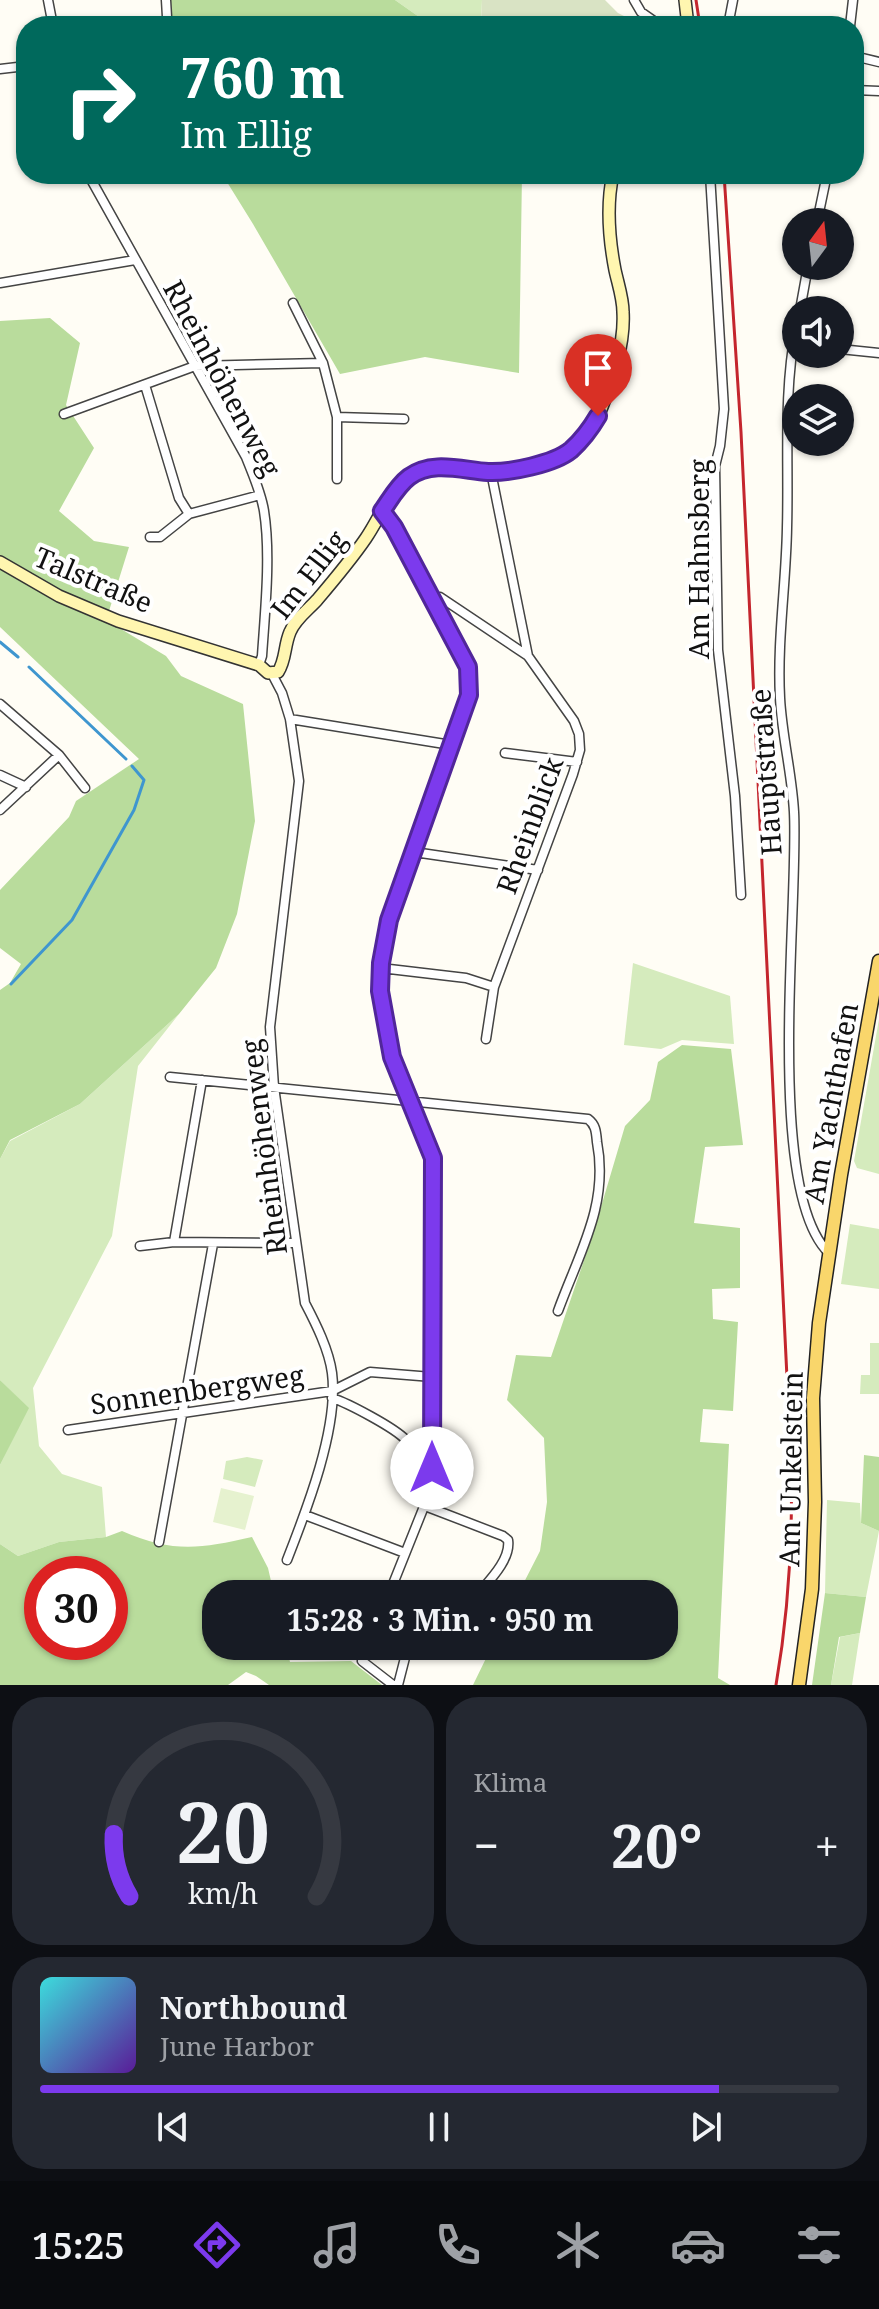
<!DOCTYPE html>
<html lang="de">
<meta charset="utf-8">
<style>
:root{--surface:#171b24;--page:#242831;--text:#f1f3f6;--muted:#9ea1a6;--line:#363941;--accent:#7c3aed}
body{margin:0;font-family:"Noto Serif",serif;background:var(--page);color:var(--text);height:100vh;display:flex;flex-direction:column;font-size:30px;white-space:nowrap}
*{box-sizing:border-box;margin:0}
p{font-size:26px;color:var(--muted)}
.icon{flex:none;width:44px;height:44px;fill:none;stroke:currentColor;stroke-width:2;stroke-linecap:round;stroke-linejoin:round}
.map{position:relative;height:1685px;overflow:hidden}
.details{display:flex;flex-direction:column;gap:12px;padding:12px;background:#0d0f14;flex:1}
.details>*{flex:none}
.hud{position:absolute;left:16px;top:16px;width:848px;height:168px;border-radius:32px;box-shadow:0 2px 6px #0004;background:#00695c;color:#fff;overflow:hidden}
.needle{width:52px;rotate:15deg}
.fabs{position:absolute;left:782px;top:208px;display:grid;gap:16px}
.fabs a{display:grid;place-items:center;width:72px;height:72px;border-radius:50%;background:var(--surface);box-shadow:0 2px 6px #0004;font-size:40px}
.speed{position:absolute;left:24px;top:1556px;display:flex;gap:16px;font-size:40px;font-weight:700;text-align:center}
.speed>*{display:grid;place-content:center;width:104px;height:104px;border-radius:50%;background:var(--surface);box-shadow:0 2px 6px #0004;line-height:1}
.speed .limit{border:12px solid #d22;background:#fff;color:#111}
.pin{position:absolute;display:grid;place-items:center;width:68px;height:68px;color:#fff;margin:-82px -34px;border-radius:50% 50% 50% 0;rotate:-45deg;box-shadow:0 0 8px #0007}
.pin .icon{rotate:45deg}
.me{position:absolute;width:88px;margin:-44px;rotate:0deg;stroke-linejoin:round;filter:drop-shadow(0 0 6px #0008)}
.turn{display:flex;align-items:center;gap:28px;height:168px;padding:0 32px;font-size:36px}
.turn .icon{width:104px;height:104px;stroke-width:2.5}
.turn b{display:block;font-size:56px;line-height:68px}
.big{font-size:60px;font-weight:700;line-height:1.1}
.details .card{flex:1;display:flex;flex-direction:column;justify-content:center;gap:12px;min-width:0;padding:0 28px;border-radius:32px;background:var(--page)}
.details .dial{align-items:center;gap:0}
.dial svg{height:208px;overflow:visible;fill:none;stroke:var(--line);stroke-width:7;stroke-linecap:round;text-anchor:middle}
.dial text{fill:var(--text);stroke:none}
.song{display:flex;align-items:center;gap:24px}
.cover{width:96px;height:96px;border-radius:12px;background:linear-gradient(135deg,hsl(180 70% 55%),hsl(270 70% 35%))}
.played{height:8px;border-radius:4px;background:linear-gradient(90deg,var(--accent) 85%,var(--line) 85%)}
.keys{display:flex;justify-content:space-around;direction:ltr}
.heat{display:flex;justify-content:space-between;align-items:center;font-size:44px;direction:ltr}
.details .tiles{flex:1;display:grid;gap:12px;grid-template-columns:1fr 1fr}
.card:last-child{grid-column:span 2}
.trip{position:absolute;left:202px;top:1580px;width:476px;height:80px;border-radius:32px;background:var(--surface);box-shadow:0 2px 6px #0004;font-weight:700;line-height:80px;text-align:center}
.menu{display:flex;height:128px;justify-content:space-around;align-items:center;background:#090b0e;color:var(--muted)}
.menu .icon{width:56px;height:56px}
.menu .on{color:var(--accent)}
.menu b{font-size:36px;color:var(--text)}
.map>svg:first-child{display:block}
</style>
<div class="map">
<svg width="879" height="1685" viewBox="0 0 879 1685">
<rect width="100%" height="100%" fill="#fffdf5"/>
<path fill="#d5ebbd" d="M395,0h87l-1,26h-49z
M633,963l97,33 4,48 -52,-4 -21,9 -37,-4z
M179,1014l-41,52 -26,170 -79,152 6,58 23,28 40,13 4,50 -47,5 -41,14 -18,-12v-79l28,-57 -28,-28v-221l10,-18 70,-37z
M879,1019v155l-22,-6 -3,-7z
M850,1224l29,5v60l-38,-5z
M870,1343h9v51h-19l1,-19h9z
M247,1457l16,3 -8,27 -32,-8 3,-18z
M827,1500l33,3 1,20 18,8 -13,66 -41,-4z
M860,1633l-8,52h-21l9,-48z"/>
<path fill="#b9dc9c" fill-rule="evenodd" d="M164,0h231l37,26h-261l-5,-1z
M222,174h300l-3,199 -94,-16 -85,17 -87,-150z
M50,318l30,25 -14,62 28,43 -35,63 35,30 35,6 -20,64 -40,-15 -69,-38v-237z
M0,569l53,28 53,23 60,36 15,20 62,28 12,117 -18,93 -21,54 -37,46 -99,90 -70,36 -10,19v-169l10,-7 11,-19 -21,-16v-58l69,-73 7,-16 63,-42 -139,-132z
M682,1045l49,4 12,96 -38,2 -11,76 46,5v60l-28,1 1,30 25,3 -5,89 -30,-2 -3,33 29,2 -11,234 12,7h-257l19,-39h172v-52h-146l22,-43 7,-49 -3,-64 -37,-38 9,-45 35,2 42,-123 32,-108 25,-26 8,-38z
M0,1380l29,28 -29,57z
M864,1455l15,2v74l-18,-8z
M122,1531c51,22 77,18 130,6l16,31 6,26h-58v52h70l4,16 61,-1 31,24h-113l-13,-9 -10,-4 -18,13h-228v-141l18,12 41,-14 47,-5zM42,1574h68v68h-68z
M825,1593l41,4 -6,36 -21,4 -8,48h-19z"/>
<path fill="#d9e3c4" d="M482,0h123l13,13 26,13h-163z"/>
<path fill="#e6f2cf" d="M221,1488l33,8 -9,34 -32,-8z"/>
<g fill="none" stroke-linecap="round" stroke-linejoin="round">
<path stroke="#3f96cf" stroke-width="3" d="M0,642l18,15
M29,667l97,92
M11,984l61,-64 62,-110 10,-30 -12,-14"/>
<g stroke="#444" stroke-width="11">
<path id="street" d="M48,0l5,26
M166,0l1,17
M634,0l7,12 20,14
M729,20l24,6
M728,26l5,-26
M850,26l3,-26
M854,56l25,6
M0,69l26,-3
M854,90l25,1
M88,174l158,283c7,18 15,35 18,54 7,44 1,100 -2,145l-3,9
M710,174l14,235 -4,37 -5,20 3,184 17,146 6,99
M817,222l10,-48
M0,283l135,-23
M293,303l30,60 14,54v62
M800,310l8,-44
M796,328c-13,67 -7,133 -9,200 -1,57 -10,113 -7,170 2,38 12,76 14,114 5,94 -30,379 35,441
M840,349l39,4
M145,385l34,113 10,16
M64,414l131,-48 128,-3
M337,417l67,2
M491,472l37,184
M382,511l12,16 74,140 1,28 -80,225 -8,43 -1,28 12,66 41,101 -1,310 -3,26 -40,100
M150,537h10l29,-23 71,-19
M431,599l9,-2 88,59 46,65 5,13 1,16 -7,24 -79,213 -8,52
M272,674l10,19 8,26 9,62 -29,246 4,60 31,216c11,21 24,47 27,70 7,54 -25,136 -45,187
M0,704l59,51 26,33
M290,719l161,26
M505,753l72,9
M0,775l26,12
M0,810l59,-55
M414,852l124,18
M381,968l85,10 28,9
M170,1077l418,42c8,6 8,13 9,23 12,63 -18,111 -39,169
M174,1242l28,-162
M140,1246l34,-4 122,1
M332,1398c16,5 63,30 74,42 11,11 11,21 26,28
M68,1430l264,-39 38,-19 62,5
M425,1506l78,30 5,4c3,19 -18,40 -30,54
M305,1515l100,38
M159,1542l54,-298
M368,1646l-6,15 31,24
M398,1685l10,-39"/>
</g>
<g stroke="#333" stroke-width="14">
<path id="secondary" d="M685,0l3,26
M0,562l59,34 59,25 141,44 9,8 10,-1c8,-12 6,-26 12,-40 5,-13 18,-22 27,-32 17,-20 34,-40 49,-62 14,-20 24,-50 46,-63 25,-14 51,-4 77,-3 43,2 94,-18 111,-60 12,-30 25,-67 23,-100 0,-14 -5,-28 -8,-42 -6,-31 -9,-64 -2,-96"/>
</g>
<g stroke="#222" stroke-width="15">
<path id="primary" d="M799,1685l13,-96 3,-87 -2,-104 6,-75 22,-148 38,-214"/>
</g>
<use href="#street" stroke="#fff" stroke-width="8"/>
<use href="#secondary" stroke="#fff6b0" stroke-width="11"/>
<use href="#primary" stroke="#f9d66b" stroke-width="12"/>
<path stroke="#c4262e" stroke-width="3" d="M696,0l4,26
M724,174l17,258 50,1028c2,76 -2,150 -15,225"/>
</g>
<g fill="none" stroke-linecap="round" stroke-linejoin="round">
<g stroke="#51269a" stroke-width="20">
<path id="route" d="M432,1468l1,-310 -41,-101 -12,-66 1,-28 8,-43 80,-225 -1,-28 -74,-140 -12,-16c8,-11 15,-25 27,-34 23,-17 52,-7 79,-5 21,1 66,-8 83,-22 11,-10 20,-22 27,-34"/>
</g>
<use href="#route" stroke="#7c3aed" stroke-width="14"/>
</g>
<g text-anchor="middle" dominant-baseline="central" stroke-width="8" stroke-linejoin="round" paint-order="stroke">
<g font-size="28" fill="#111" stroke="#fff">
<text transform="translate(223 378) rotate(62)">Rheinhöhenweg</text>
<text transform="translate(698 559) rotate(-90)">Am Hahnsberg</text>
<text transform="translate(308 574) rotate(-52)">Im Ellig</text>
<text transform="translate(94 579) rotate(23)">Talstraße</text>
<text transform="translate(765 772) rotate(-94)">Hauptstraße</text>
<text transform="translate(529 825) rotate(-70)">Rheinblick</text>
<text transform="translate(830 1103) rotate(-80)">Am Yachthafen</text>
<text transform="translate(263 1147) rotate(-97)">Rheinhöhenweg</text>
<text transform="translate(197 1389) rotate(-8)">Sonnenbergweg</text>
<text transform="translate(790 1469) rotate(-89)">Am Unkelstein</text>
</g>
</g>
</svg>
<div class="fabs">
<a><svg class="needle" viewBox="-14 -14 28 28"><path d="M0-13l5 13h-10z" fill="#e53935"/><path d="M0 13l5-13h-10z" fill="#9ea1a6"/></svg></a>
<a><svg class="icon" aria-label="sound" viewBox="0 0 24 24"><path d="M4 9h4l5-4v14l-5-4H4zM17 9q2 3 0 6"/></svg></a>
<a><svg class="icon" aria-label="layers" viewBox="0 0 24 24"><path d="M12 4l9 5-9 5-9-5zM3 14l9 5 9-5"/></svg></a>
</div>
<div class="speed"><div class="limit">30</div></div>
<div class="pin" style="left:598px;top:416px;background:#d93025"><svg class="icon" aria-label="arrive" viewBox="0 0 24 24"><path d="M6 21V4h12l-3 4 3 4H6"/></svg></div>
<svg class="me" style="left:432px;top:1468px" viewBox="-20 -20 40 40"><circle r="19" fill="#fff"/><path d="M0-13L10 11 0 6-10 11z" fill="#7c3aed"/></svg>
<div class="trip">15:28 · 3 Min. · 950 m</div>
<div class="hud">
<div class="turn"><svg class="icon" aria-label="right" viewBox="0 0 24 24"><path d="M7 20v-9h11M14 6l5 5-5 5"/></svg><div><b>760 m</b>Im Ellig</div></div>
</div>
</div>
<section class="details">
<div class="tiles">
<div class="card dial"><svg viewBox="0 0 100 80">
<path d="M14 69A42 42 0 1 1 86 69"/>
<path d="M14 69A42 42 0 0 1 8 45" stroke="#7c3aed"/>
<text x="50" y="56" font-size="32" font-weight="700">20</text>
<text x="50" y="72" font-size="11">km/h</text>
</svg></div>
<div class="card"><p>Klima</p>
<div class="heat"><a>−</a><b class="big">20°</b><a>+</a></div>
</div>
<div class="card">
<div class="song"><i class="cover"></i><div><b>Northbound</b><p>June Harbor</p></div></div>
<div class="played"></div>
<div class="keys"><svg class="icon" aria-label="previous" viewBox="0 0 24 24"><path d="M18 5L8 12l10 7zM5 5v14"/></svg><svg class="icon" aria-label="pause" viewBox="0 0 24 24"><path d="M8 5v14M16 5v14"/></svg><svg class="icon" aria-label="next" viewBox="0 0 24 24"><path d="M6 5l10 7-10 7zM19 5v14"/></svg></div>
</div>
</div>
</section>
<nav class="menu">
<b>15:25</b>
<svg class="icon on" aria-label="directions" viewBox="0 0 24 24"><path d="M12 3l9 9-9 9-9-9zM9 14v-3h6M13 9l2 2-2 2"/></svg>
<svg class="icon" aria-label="music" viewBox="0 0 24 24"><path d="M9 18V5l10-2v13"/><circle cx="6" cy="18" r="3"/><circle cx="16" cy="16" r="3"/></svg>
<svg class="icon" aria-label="phone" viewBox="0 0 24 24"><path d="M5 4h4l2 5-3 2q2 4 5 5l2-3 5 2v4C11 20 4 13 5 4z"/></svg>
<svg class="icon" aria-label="climate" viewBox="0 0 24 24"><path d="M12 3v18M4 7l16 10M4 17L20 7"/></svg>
<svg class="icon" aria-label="car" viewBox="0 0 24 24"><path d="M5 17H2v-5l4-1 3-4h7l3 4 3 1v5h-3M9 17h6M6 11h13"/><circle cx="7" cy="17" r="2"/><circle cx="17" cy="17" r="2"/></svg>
<svg class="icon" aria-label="filters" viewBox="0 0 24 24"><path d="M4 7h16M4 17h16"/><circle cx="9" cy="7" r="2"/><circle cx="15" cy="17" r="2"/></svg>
</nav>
